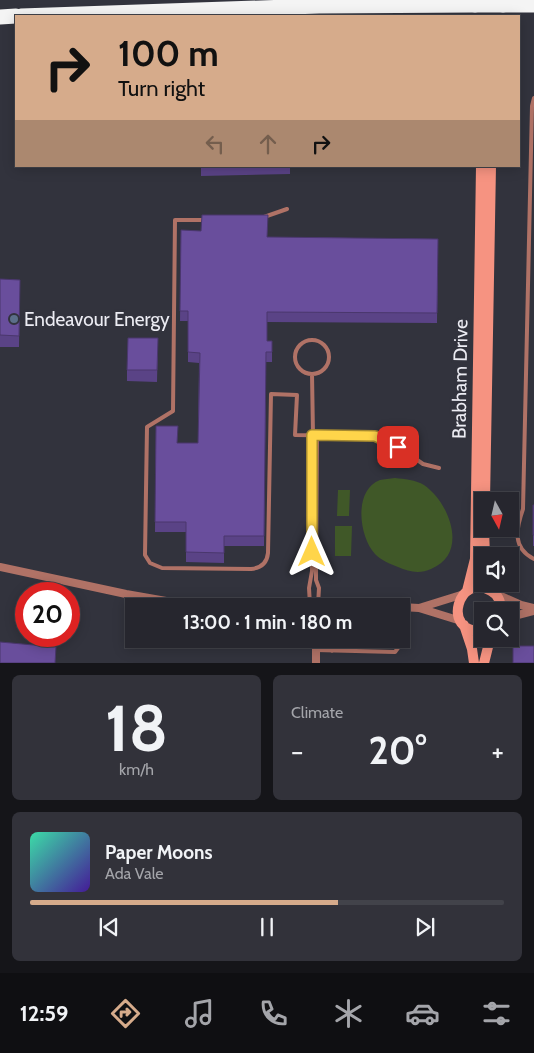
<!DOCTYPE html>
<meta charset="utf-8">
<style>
:root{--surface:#26262e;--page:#32323a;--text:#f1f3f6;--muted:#a4a5aa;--line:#42434a;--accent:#d6ab8b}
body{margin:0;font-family:Cabin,sans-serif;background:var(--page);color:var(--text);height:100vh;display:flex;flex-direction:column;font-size:19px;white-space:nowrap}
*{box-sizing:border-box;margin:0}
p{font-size:16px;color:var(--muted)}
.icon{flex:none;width:28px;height:28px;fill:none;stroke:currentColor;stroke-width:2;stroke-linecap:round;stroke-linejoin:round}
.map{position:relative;height:663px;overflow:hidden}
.side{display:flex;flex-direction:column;gap:12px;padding:12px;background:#151519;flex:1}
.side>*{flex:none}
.top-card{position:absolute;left:15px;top:15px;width:505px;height:152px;border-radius:0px;box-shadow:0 2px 12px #0003,0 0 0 1px var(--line);background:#d6ab8b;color:#111;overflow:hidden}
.needle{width:32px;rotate:172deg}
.fabs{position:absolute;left:474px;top:492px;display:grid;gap:10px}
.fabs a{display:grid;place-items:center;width:45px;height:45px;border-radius:0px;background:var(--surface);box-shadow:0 2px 12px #0003,0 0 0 1px var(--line);font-size:25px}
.speed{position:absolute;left:15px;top:582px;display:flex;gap:10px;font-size:25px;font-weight:700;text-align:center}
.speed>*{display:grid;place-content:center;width:65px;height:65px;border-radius:50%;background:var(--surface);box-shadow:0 2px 12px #0003,0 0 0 1px var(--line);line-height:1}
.speed .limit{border:8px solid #d22;background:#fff;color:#111}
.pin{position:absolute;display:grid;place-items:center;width:42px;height:42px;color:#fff;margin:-21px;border-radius:10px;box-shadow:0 2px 8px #0006}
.me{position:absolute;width:55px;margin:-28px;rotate:0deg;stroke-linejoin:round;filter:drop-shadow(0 0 4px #0008)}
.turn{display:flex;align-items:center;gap:18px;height:105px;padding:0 20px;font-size:22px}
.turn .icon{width:65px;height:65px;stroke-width:2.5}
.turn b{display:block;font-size:35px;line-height:42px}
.lanes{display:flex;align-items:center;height:48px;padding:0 20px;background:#0003;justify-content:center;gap:25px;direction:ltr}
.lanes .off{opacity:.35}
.big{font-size:38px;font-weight:800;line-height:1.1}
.side .tile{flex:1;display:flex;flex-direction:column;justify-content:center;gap:8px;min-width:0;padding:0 18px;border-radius:8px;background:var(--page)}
.side .dial{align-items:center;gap:0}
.dial b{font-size:65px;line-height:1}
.song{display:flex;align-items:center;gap:15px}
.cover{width:60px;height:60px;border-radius:8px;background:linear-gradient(135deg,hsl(160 70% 55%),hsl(260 70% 35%))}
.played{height:5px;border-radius:2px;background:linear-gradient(90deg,var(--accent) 65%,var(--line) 65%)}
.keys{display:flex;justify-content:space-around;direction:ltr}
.heat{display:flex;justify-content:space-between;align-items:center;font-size:28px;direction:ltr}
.side .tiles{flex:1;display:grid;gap:12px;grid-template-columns:1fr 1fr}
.tile:last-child{grid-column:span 2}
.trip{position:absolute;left:125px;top:598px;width:285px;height:50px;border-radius:0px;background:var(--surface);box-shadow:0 2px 12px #0003,0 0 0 1px var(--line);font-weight:800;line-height:50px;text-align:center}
.tab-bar{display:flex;height:80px;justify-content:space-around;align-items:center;background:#0f0f12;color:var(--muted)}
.tab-bar .icon{width:35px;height:35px}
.tab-bar .current{color:var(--accent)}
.tab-bar b{font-size:22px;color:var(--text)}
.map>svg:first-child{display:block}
</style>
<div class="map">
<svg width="534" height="663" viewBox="0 0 534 663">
<rect width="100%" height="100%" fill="#32333d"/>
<path fill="#405828" d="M395,478c9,1 21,2 29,7 26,18 45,69 7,84 -11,5 -22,3 -33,-2 -8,-3 -17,-7 -23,-13 -16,-17 -22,-64 5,-74 4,-1 10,-1 15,-2z
M338,490h12l-1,26h-12z
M335,526h17l-1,30h-16z"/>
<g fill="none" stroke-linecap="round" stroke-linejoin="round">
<path stroke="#b07266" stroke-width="4" d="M534,98l-2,8 -9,403c-7,20 -11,39 11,50
M264,217l23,-8
M205,220h-30l-2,191 -26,16 -2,128 5,8 12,5 89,1c10,-1 16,-6 17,-16l3,-159 26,1 -2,40 80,1 24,11 24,17 16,4
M295 357a17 17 0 1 1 34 0a17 17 0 1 1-34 0Z
M312,374l1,61
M317,435l-1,137v8l3,8 -1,17
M310,605l-1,-17 3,-17 -1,-136
M332,639v12
M316,650l79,2 3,-4 1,-9"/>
<path stroke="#b07266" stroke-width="8" d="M0,567l126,27 40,7 184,5
M494,593l27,12 13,3
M401,607l18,1 42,13
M419,608l45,-14
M510,617l24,-6
M316,663v-24"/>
<path stroke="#f69381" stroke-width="10" d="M485,501l6,-335
M484,529l1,27
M467,591l8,-32 6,-393
M464,625l8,24 2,14
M482,631c-42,2 -23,-60 9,-40 8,4 10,12 10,20
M484,663l6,-24"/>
<path stroke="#f4f4f4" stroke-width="15" d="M503,5h31
M21,16l298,-10 156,-1
M0,17l16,-1"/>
<path stroke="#f4f4f4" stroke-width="15" d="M475,5h28"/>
</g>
<path fill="#5a4386" d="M201,166h89v8l-89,2z
M181,230l87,7 170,2 -1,84 -170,-1v19h5v21h-6l-2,184h-40v17l-38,-1v-30h-31l1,-106 21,17h21l1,-80 -11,-1v-41h-8z
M0,279l20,1 -1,67h-19z
M158,338l-1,44 -30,-1v-11z
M533,505h1v41h-1z"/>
<path fill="#694e9c" stroke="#4a376d" d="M201,166h59l-59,1z
M202,215h66l-1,22 171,2 -1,74 -170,-1v29h5v11h-6l-2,184h-40v17l-38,-1v-30h-31l1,-96h22l-1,17h21l2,-90 -12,-1v-41h-8l1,-81 20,1z
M0,279l20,1 -1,56 -19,-1z
M128,338h30l-1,32h-30z
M533,505h1v30h-1z
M0,642l56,5 -1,16h-55z
M513,646h21v17h-21z"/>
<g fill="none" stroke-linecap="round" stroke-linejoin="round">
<g stroke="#a68a30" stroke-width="12">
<path id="route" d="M312,552v-117l63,1 23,11"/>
</g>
<use href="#route" stroke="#ffd54a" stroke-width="9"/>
</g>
<circle fill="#5c6f8a" stroke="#32333d" stroke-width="2" cx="14" cy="319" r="5"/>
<g text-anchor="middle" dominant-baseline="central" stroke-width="5" stroke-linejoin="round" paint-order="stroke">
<g font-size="19" fill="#ececf3" stroke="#32333d" text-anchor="start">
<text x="24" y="319">Endeavour Energy</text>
</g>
<g font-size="19" fill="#ececf3" stroke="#32333d">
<text transform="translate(460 379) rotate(-89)">Brabham Drive</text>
</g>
</g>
</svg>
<div class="fabs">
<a><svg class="needle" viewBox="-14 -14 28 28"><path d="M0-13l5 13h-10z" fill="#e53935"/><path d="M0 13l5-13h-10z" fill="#a4a5aa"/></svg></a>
<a><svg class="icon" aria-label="sound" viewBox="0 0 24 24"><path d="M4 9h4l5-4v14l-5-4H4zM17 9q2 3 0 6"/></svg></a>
<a><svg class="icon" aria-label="search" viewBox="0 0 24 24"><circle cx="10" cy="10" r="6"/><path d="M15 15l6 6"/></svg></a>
</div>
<div class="speed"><div class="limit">20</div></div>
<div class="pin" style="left:398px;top:447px;background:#d93025"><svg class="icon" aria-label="arrive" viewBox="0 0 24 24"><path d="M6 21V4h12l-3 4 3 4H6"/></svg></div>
<svg class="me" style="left:312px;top:552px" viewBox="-20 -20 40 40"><path d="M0-17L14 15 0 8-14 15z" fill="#ffd54a" stroke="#fff" stroke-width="4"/></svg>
<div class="trip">13:00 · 1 min · 180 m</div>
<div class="top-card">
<div class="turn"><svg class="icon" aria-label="right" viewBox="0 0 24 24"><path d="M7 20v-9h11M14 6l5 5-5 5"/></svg><div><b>100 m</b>Turn right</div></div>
<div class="lanes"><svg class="icon off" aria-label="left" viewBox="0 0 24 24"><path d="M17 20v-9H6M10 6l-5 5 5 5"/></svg><svg class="icon off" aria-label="ahead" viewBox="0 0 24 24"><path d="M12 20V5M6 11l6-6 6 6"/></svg><svg class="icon" aria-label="right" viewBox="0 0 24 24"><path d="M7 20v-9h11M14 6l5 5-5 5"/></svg></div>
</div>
</div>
<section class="side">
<div class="tiles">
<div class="tile dial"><b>18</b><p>km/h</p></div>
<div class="tile"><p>Climate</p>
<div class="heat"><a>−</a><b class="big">20°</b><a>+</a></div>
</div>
<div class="tile">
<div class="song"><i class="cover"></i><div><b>Paper Moons</b><p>Ada Vale</p></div></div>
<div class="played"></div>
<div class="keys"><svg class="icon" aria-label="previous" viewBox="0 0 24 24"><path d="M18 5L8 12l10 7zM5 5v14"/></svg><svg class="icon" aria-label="pause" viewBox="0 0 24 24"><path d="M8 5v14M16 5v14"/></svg><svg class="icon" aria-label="next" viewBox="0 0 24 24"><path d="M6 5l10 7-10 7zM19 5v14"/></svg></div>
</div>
</div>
</section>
<nav class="tab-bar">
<b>12:59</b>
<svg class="icon current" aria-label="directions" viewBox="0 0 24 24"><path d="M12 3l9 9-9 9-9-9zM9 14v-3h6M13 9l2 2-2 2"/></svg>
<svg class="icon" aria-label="music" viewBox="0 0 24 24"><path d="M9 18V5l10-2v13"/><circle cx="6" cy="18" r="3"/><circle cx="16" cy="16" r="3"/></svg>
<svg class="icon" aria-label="phone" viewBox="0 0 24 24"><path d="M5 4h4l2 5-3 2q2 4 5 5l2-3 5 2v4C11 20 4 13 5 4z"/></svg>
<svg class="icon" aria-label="climate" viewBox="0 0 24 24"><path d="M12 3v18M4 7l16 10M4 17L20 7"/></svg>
<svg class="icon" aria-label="car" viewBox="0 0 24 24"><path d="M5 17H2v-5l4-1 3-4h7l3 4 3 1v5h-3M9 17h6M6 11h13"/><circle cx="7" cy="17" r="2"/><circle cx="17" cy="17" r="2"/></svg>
<svg class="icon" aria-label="filters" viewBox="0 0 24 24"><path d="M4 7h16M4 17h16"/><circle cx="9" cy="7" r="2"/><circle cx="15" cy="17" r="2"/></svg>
</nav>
